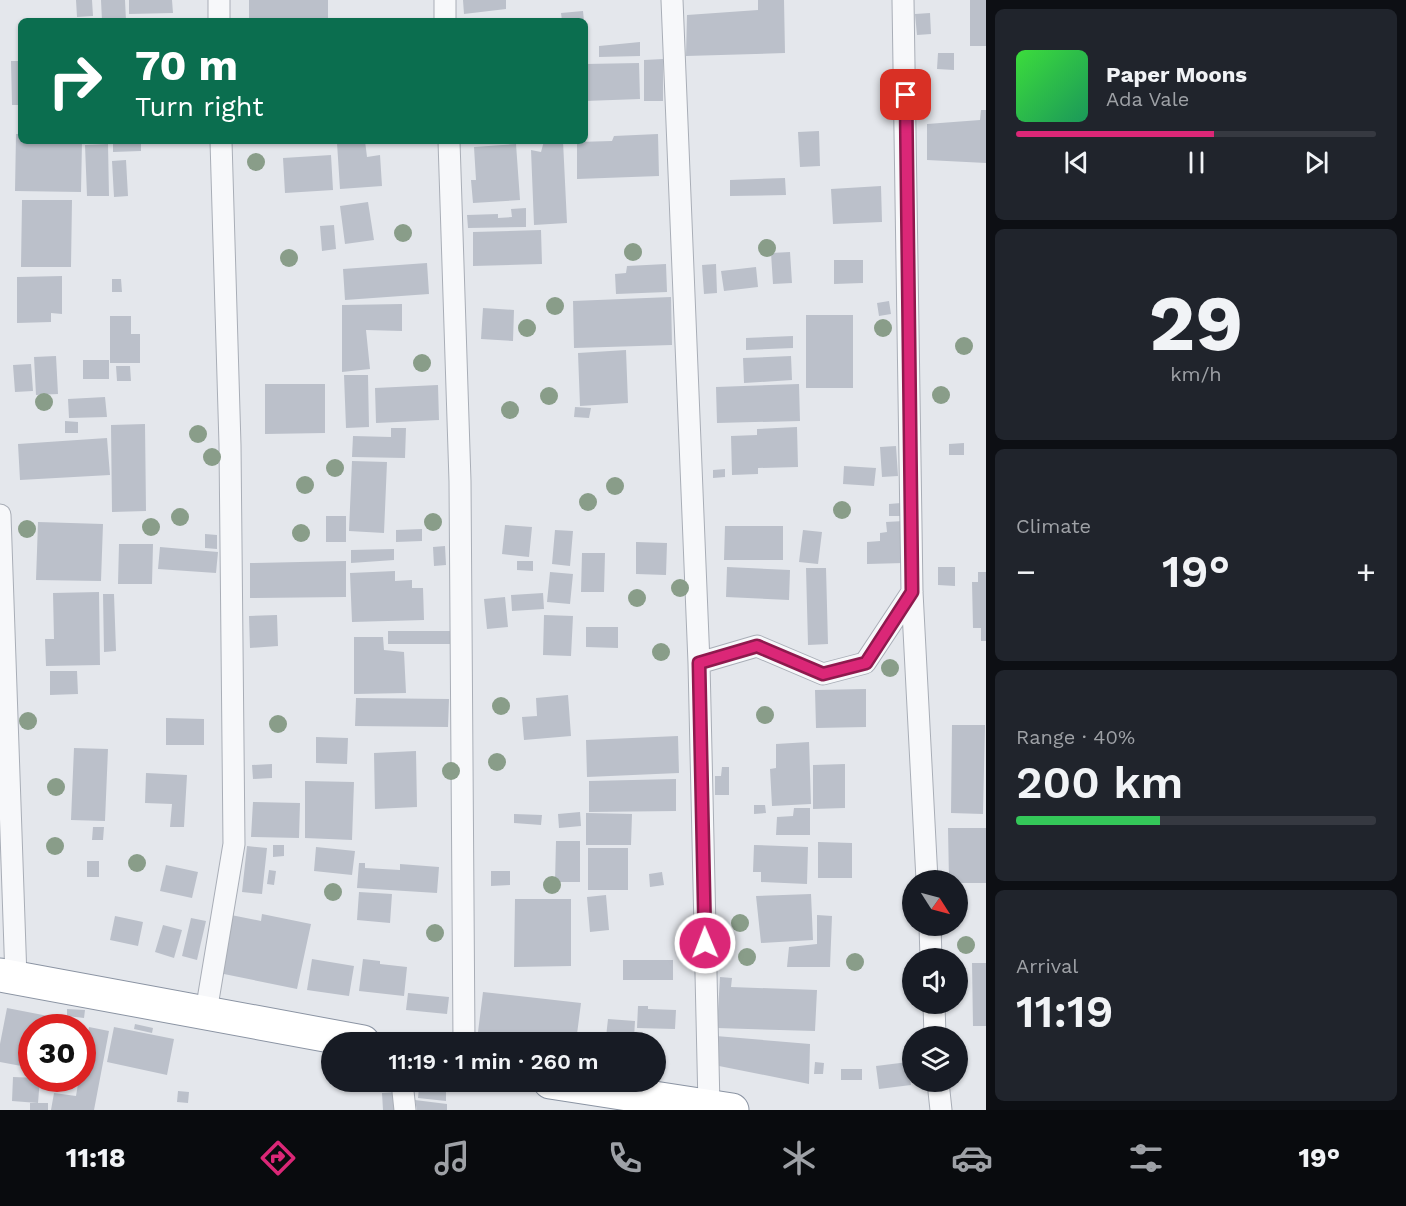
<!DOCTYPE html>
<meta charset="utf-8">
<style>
:root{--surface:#171b24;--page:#20242c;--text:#f1f3f6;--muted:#9ea1a6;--line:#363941;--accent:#db2777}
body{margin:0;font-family:"Work Sans",sans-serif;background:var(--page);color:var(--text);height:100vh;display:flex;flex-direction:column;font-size:22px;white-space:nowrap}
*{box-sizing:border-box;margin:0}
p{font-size:20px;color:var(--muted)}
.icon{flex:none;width:33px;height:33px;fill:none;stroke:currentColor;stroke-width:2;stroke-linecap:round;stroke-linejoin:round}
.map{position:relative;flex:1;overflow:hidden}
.sheet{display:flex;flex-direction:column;gap:9px;padding:9px;background:#0d0f14;width:420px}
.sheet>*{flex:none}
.banner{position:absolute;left:18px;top:18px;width:570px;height:126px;border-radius:9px;box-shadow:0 2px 4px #0004;background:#0b6e4f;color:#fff;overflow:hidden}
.needle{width:39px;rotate:126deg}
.tools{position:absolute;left:902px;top:870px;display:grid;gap:12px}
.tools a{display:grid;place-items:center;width:66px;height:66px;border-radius:50%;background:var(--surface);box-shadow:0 2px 4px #0004;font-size:30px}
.speed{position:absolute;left:18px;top:1014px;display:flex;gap:12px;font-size:30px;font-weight:700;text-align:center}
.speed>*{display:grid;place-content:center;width:78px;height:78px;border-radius:50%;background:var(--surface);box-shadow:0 2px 4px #0004;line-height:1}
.speed .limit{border:9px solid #d22;background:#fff;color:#111}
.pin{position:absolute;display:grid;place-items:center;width:51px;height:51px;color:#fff;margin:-26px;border-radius:12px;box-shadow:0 3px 9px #0006}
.me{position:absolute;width:66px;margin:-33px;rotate:359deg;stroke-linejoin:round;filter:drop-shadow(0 0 4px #0008)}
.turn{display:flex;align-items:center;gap:21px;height:126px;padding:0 18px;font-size:27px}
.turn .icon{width:78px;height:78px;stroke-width:2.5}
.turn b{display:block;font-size:42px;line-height:51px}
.big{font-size:45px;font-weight:600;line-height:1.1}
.sheet .tile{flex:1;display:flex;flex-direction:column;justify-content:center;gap:9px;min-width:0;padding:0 21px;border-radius:9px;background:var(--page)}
.sheet .dial{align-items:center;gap:0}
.dial b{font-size:78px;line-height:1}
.song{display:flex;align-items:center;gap:18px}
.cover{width:72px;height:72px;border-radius:9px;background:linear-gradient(135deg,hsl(120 70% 55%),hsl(150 70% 35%))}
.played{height:6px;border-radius:3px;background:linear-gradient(90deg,var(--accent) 55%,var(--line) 55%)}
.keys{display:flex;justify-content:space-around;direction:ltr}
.heat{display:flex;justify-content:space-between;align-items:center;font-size:33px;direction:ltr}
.charge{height:9px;border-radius:4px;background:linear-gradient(90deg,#34c759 40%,var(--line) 0)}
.trip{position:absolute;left:321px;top:1032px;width:345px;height:60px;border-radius:30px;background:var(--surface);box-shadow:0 2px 4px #0004;font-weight:600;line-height:60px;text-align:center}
.tabs{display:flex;height:96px;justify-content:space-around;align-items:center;background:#090b0e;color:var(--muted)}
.tabs .icon{width:42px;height:42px}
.tabs .current{color:var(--accent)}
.tabs b{font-size:27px;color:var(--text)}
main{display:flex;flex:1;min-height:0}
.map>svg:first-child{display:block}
</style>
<main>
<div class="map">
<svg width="986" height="1110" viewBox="0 0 986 1110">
<rect width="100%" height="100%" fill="#e4e7ec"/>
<path fill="#bbc0ca" d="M76,0h16l1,16 -16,1z
M101,0h24l1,21h-24z
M129,0h43l1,13 -44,1z
M249,0h79v21h-79z
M463,0h43v9l-42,5z
M758,0h26l1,53 -99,3 1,-41 71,-5z
M970,0h16v46h-16z
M583,11l1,10h-22l-1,-8z
M930,13l1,21 -14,1 -2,-21z
M640,42v14l-41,1v-11z
M19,48h2v57h-9l-1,-44h8z
M938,53h16v17l-17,-1z
M663,59v42h-19v-41z
M639,63l1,36 -55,2v-37z
M981,110h5v53l-59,-3v-36l53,-4z
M819,131l1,35 -20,1 -2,-35z
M16,134h5v7h61l-1,51 -66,-1z
M658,134l1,42 -82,3v-37l35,-1 2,-5z
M141,141v10l-28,1v-10z
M365,141l2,16 13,-2 2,31 -42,3 -3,-46z
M544,141h19l4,82 -33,2 -3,-75 10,2z
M108,144l1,52h-22l-2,-51z
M516,144l4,56 -47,3 -2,-23h5l-2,-33z
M331,155l2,35 -48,3 -2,-35z
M126,160l2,36 -14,1 -2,-36z
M785,178l1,17 -56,1v-16z
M881,186l1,36 -49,2 -2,-35z
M22,200h50l-1,67h-50z
M368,202l6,38 -29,4 -5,-38z
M526,208v19l-58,1 -1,-13 31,-1v4l14,-1 -1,-8z
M334,225l2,24 -14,2 -2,-25z
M541,230l1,34 -69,2v-34z
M790,252l2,31 -19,1 -2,-31z
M834,260h29v23l-29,1z
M427,263l2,31 -84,6 -2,-31z
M666,264l1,28 -51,2 -1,-20 11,-1 1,-7z
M716,264l1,29 -13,1 -2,-29z
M756,267l2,20 -34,4 -3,-20z
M62,276v38l-11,-1v9l-34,1v-46z
M112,279h9l1,13h-10z
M671,297l1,48 -98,3 -1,-47z
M889,301l2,13 -12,2 -2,-13z
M402,304v27l-36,-1 4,39 -28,3v-67z
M483,308l31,2 -1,31 -32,-2z
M806,315h47v73h-47z
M110,316h21v18h9v29h-30z
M793,336v12l-47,2v-12z
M626,350l2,53 -48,3 -2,-53z
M56,356l2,38 -22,1 -2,-38z
M791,356l1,24 -48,3 -1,-25z
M83,360h26v19h-26z
M31,364l2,27 -18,1 -2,-27z
M116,366h14l1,15h-14z
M344,375h24l1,52 -23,1z
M265,384h60v49l-60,1z
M799,384l1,37 -83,2 -1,-36z
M438,385l1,35 -63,3 -1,-35z
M105,397l2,20 -38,1 -1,-19z
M575,407l16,1 -2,10 -15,-1z
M65,421l13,1v11h-13z
M145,424l1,87 -34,1 -1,-87z
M797,427l1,40 -40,1v6l-26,1 -1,-39 26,-1v-6z
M391,428h15l-1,30 -53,-1 1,-21 38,1z
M107,438l3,37 -90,5 -2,-36z
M964,443v12h-15v-11z
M896,446l2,30 -16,1 -2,-30z
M352,461l35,1 -3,71 -35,-2z
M844,466l32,2 -2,18 -31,-2z
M725,469v8l-12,1v-8z
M901,503v13h-12v-12z
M326,516h20v26h-20z
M904,521v42l-37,1v-22l13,-1v-8l7,-1 -1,-10z
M38,522l65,2 -2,57 -65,-1z
M505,525l27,2 -3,30 -27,-3z
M725,526h58v34h-59z
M422,529v12l-26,1v-12z
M555,530l18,1 -3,35 -18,-2z
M803,530l19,2 -4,32 -19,-2z
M205,534l12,1v14l-12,-1z
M636,542l31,1 -1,32 -30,-1z
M119,544h34l-1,40h-34z
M445,546l1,19 -12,1 -1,-19z
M160,547l58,5 -2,21 -58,-4z
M394,549v11l-43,3v-13z
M582,553h23l-1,39h-23z
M346,561v36l-96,1v-35z
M517,561h16v10l-16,-1z
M727,567l63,3 -1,30 -63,-3z
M938,567h17v19l-17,-1z
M806,568h20l2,76 -20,1z
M395,571v10l17,-1v8h11l1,32 -72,2 -2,-49z
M550,572l23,2 -3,30 -23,-2z
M978,572h8v69h-5v-13h-8l-1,-46h6z
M99,592l1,73 -54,1 -1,-27h9l-1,-46z
M543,593l1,16 -32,2 -1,-16z
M103,594h11l2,57 -12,1z
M505,597l3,30 -21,2 -3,-30z
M277,615l1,31 -28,2 -1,-32z
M544,615l29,1 -2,40 -28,-1z
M586,627h32v21l-32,-1z
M388,631h62v13h-62z
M354,637h29l1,13 20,2 2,41 -52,1z
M50,671h27l1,23 -28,1z
M866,689v38l-50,1 -1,-38z
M568,695l3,41 -47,4 -2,-23 15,-1 -1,-18z
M356,698l93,1 -1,28 -93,-1z
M166,718l38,1v26h-38z
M952,725h33l-2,89 -32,-1z
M678,736l1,37 -92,4 -1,-37z
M316,737l32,1 -1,26 -31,-1z
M809,742l2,62 -39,2 -2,-37 6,-1v-24z
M74,748l34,1 -3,72 -34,-1z
M416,751l1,56 -42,2 -1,-56z
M272,764v14l-19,1 -1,-14z
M845,764v44l-32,1v-44z
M722,767h7v28h-14v-19h6z
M146,773l41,2 -3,52h-14l2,-23 -27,-1z
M676,779v32l-87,1v-31z
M305,781l49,1 -2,58 -47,-2z
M253,802l47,1 -1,35 -48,-1z
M754,805h11l1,8 -12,1z
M794,808h16v27h-34l1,-18 16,-1z
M580,812l1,14 -22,2 -1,-14z
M586,813l46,1 -1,31h-45z
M514,814l28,1 -1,10 -27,-2z
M93,827h11l-1,13h-11z
M948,828h38v55h-29v-3h-8z
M556,841h24v41h-25z
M818,842l34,1v35h-34z
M273,845h11v11l-11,1z
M754,845l54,2 -1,37 -46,-2v-10h-8z
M247,846l20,2 -5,46 -20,-2z
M316,847l39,4 -3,24 -38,-4z
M588,848h40v42h-40z
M87,861h12v16h-12z
M359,863h6v5l35,2v-6l39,3 -2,26 -80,-5z
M166,865l32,7 -6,26 -32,-7z
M269,870l7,1 -2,14 -7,-1z
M491,871h19v14l-19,1z
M662,872l2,13 -14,2 -1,-13z
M359,892l33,2 -2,29 -33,-3z
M811,894l2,46 -52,3 -5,-47z
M606,895l3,35 -19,2 -3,-35z
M515,899h56v67l-57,1z
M262,914l49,10 -14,65 -78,-16 12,-58 30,6z
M817,915l15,1 -2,51h-43l2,-20 28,-3z
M115,916l28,6 -5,24 -28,-6z
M191,918l15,3 -9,39 -15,-4z
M163,925l19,5 -8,28 -19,-6z
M312,959l42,7 -5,30 -42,-6z
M363,959l17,2v3l27,3 -3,29 -45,-5z
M623,960h50v20h-50z
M972,963h14v63h-13z
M720,977l12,1 -1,9 86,3 -2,41 -98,-3z
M483,992l98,11 -5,39 -98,-10z
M408,993l41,4 -2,17 -41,-4z
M638,1006h10v3l28,1 -1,19 -38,-1z
M7,1008l72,14 -1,6h-46v40l-32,-6v-18z
M67,1009l18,1 -1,8 -17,-2z
M608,1019l27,2 -1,17 -28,-1z
M135,1024l18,4 -1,5 -18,-4z
M89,1027l20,4 -15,79h-43l3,-17 22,3 3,-18h3v-18z
M114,1027l60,12 -7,36 -60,-13z
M716,1036l94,8 -1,40 -95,-19z
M815,1062l9,1 -1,11h-9z
M908,1062l3,23 -32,4 -3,-23z
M841,1069h21v11h-21z
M13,1077l27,1 -2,25 -26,-2z
M419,1088l27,3v10l-28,-3z
M178,1091l11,1 -1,11 -11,-1z
M397,1092v18h-14l-1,-17z
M415,1100l32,4v6h-30z
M30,1103h18v7h-18z"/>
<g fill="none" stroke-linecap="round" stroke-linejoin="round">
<g stroke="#a9aeb7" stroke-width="23">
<path id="minor" d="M219,0v21
M445,0v21
M672,0l27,663 10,443
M903,0l9,592 15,288
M449,141l11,340 4,561
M0,515l16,463
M699,663l58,-17 66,28 42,-11 47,-71
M930,926l1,32
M934,1004l1,32
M206,1012l28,-168 -4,-399 -9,-304
M402,1082l3,28
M938,1082l3,28"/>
</g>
<g stroke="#8b94a3" stroke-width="35">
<path id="trunk" d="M0,975l363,67
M550,1082l182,28"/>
</g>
<use href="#minor" stroke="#f7f8fa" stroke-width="21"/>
<use href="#trunk" stroke="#fff" stroke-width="33"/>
</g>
<g fill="#899d89">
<circle cx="256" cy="162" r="9"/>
<circle cx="403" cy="233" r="9"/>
<circle cx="767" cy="248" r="9"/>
<circle cx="633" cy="252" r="9"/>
<circle cx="289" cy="258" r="9"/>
<circle cx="555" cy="306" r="9"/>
<circle cx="527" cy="328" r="9"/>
<circle cx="883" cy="328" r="9"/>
<circle cx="964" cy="346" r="9"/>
<circle cx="422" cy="363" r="9"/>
<circle cx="941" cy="395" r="9"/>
<circle cx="549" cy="396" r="9"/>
<circle cx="44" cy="402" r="9"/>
<circle cx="510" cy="410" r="9"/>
<circle cx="198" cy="434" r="9"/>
<circle cx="212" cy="457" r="9"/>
<circle cx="335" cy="468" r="9"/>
<circle cx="305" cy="485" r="9"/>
<circle cx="615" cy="486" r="9"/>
<circle cx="588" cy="502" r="9"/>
<circle cx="842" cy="510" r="9"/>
<circle cx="180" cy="517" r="9"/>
<circle cx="433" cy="522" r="9"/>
<circle cx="151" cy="527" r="9"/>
<circle cx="27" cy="529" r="9"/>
<circle cx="301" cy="533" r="9"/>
<circle cx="680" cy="588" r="9"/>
<circle cx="637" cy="598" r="9"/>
<circle cx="661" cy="652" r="9"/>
<circle cx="890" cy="668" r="9"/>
<circle cx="501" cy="706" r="9"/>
<circle cx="765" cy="715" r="9"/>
<circle cx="28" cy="721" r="9"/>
<circle cx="278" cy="724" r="9"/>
<circle cx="497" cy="762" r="9"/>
<circle cx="451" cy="771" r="9"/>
<circle cx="56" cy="787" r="9"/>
<circle cx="55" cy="846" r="9"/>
<circle cx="137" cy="863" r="9"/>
<circle cx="552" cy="885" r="9"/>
<circle cx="333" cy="892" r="9"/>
<circle cx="740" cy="923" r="9"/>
<circle cx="435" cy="933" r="9"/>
<circle cx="966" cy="945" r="9"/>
<circle cx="747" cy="957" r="9"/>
<circle cx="855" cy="962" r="9"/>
</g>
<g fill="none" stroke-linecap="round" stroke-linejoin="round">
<g stroke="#8e194d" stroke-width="15">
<path id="route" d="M705,943l-6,-280 58,-17 66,28 43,-11 46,-71 -6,-497"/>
</g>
<use href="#route" stroke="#db2777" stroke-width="10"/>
</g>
</svg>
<div class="tools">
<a><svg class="needle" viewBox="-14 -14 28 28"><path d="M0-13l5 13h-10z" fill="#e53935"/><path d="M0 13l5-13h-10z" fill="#9ea1a6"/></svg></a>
<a><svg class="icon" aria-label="sound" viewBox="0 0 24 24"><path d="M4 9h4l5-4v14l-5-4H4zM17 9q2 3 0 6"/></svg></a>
<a><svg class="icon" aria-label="layers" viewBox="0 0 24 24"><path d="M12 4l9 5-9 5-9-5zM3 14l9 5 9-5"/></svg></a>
</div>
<div class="speed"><div class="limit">30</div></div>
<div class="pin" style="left:906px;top:95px;background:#d93025"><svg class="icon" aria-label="arrive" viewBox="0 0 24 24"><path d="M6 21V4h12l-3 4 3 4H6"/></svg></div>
<svg class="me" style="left:705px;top:943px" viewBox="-20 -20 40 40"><circle r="17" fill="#db2777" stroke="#fff" stroke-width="3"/><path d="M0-11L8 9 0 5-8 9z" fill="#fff"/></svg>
<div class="trip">11:19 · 1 min · 260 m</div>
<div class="banner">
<div class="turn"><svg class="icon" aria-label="right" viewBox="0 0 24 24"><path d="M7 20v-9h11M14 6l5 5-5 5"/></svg><div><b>70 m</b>Turn right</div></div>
</div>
</div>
<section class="sheet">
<div class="tile">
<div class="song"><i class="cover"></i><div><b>Paper Moons</b><p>Ada Vale</p></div></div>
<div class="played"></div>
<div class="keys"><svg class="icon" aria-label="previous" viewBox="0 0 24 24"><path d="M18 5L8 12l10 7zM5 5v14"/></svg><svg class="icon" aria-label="pause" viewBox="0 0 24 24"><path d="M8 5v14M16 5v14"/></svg><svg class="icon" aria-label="next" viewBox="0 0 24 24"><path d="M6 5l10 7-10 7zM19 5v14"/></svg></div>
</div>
<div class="tile dial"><b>29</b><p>km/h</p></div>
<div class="tile"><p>Climate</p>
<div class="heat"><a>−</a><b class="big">19°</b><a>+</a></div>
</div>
<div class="tile"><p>Range · 40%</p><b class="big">200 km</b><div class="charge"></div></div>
<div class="tile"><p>Arrival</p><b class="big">11:19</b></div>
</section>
</main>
<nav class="tabs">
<b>11:18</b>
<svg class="icon current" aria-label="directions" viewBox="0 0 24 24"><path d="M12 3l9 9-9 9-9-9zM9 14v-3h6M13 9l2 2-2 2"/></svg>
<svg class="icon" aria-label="music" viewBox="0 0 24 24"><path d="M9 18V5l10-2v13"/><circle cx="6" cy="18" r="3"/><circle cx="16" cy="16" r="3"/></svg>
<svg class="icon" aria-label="phone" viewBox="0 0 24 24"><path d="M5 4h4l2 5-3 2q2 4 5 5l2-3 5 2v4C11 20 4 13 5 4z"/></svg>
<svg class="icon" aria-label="climate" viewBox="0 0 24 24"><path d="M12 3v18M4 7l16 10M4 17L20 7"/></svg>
<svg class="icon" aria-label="car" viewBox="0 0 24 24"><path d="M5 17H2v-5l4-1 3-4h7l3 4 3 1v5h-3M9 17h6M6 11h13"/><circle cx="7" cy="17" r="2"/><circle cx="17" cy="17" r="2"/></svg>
<svg class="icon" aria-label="filters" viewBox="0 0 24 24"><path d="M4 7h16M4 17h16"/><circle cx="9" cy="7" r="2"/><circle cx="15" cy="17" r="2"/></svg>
<b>19°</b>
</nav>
